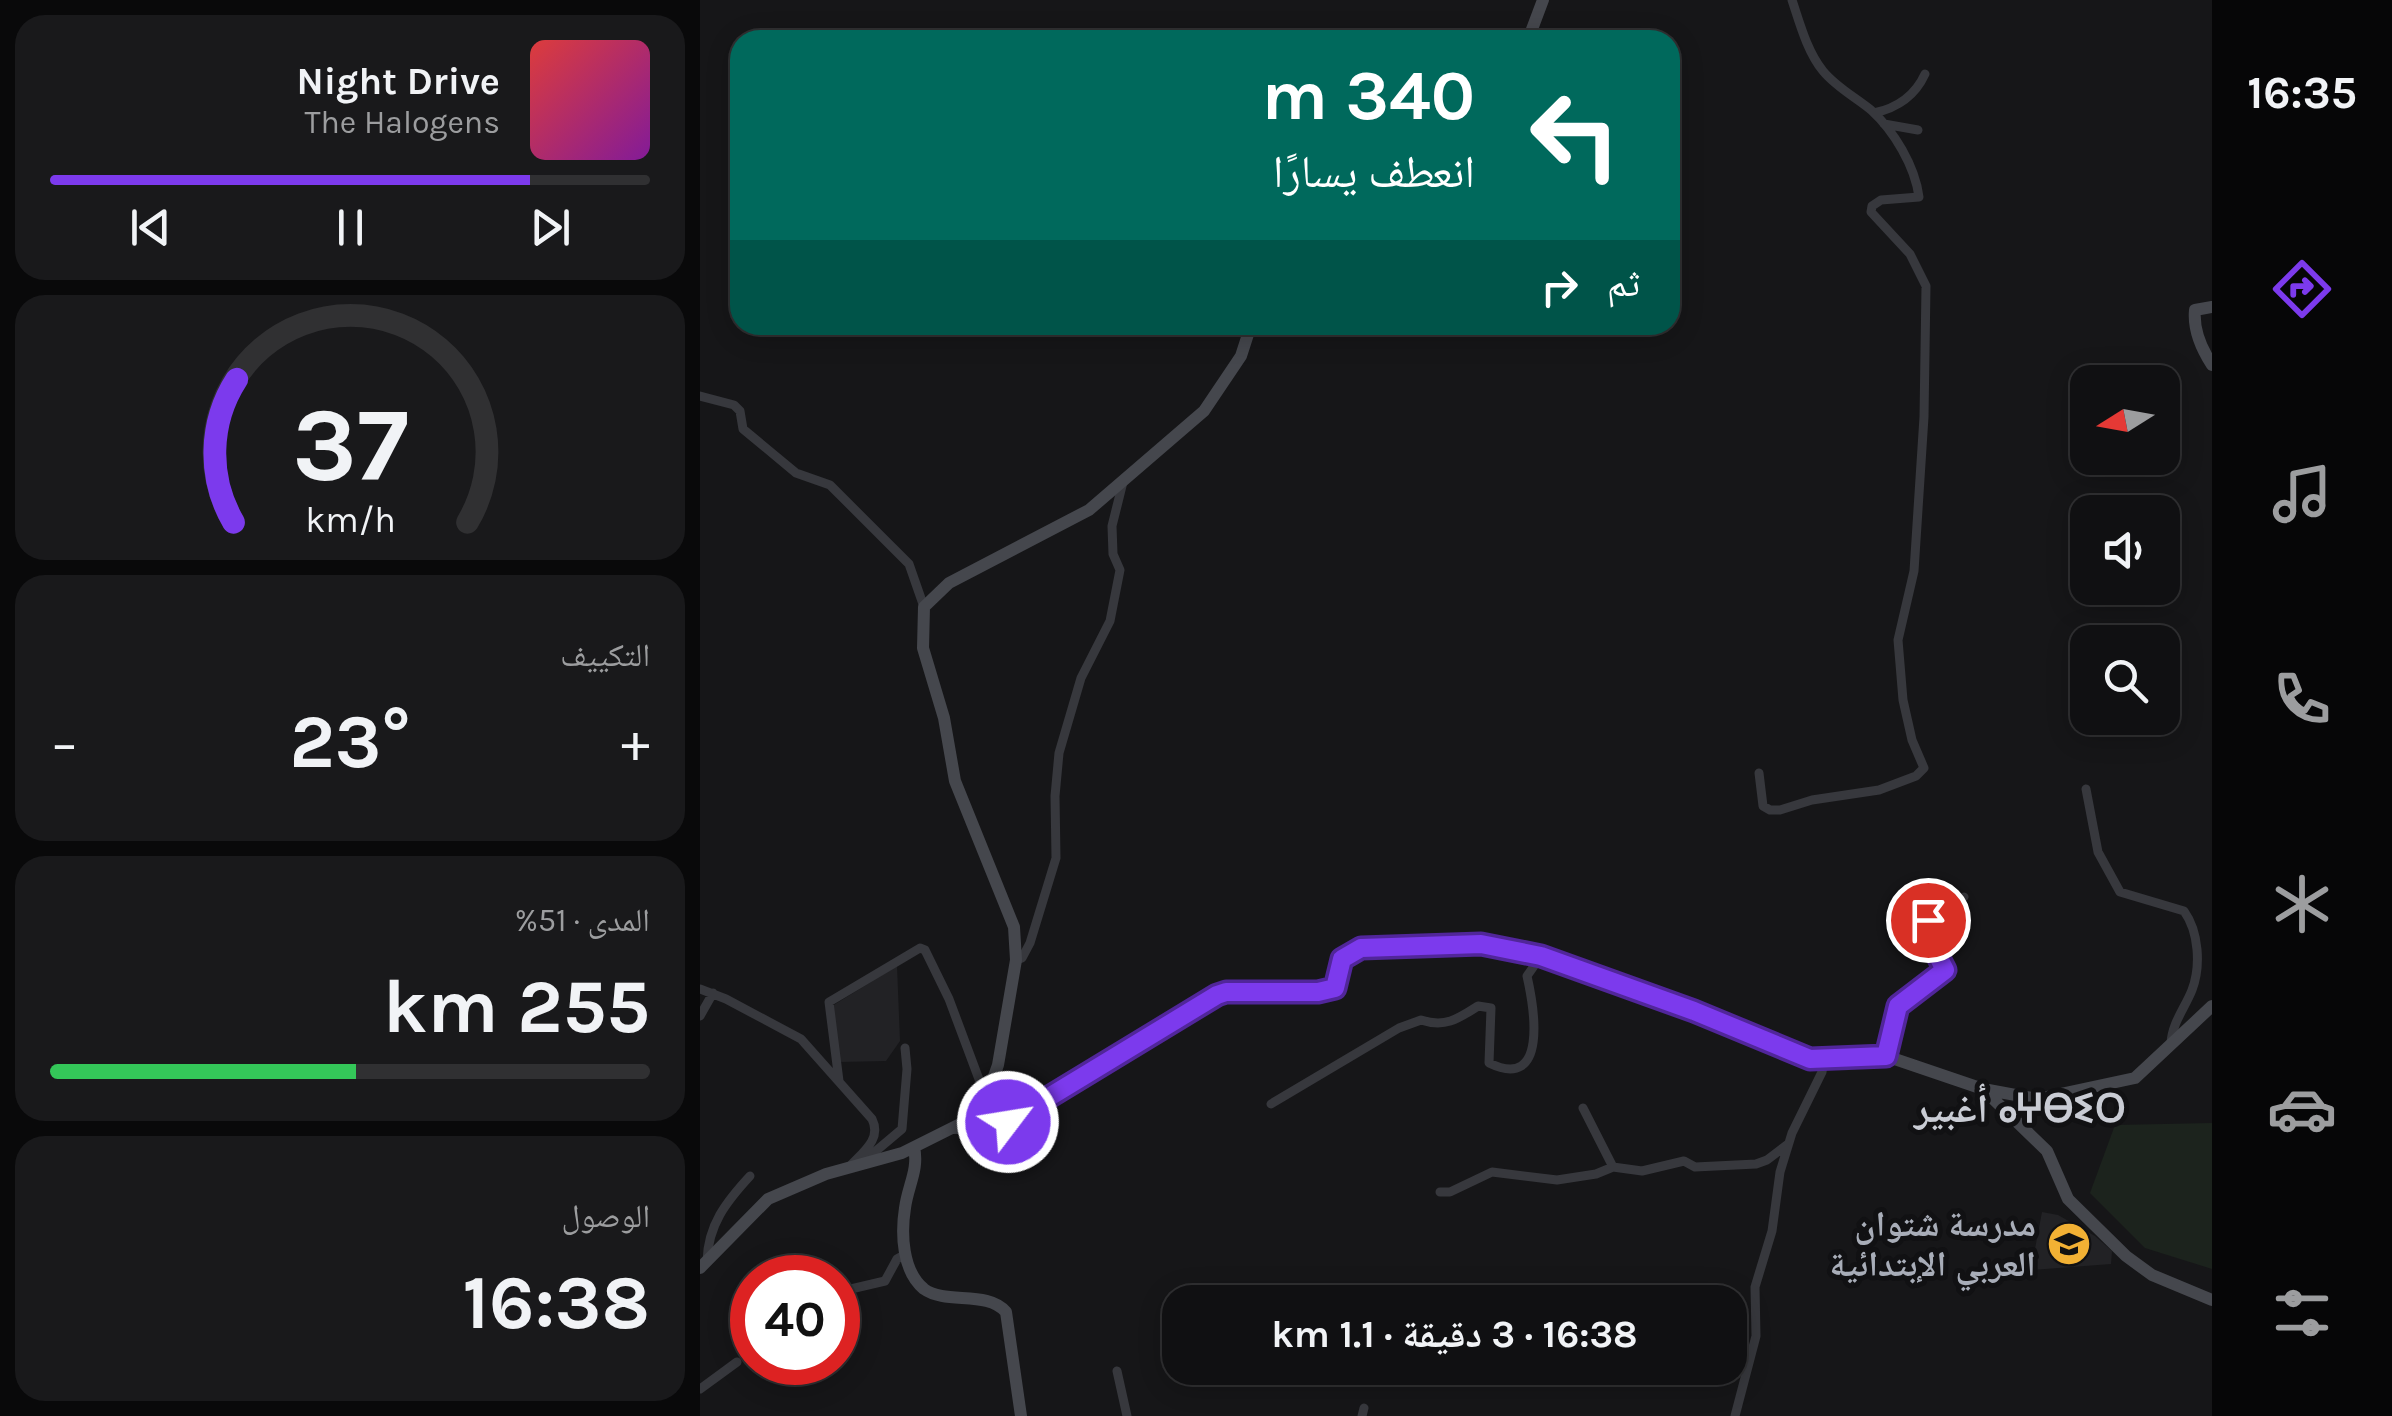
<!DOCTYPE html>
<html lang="ar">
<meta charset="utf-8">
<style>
:root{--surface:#101012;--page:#19191b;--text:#f1f3f6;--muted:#9c9d9f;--line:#303032;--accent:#7c3aed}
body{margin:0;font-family:Karla,"Noto Naskh Arabic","Noto Sans Tifinagh",sans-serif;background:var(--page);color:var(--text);direction:rtl;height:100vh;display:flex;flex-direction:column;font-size:38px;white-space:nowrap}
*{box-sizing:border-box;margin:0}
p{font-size:32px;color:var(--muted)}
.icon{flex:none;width:55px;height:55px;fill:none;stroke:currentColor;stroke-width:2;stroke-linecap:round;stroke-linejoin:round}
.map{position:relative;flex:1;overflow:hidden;direction:ltr}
.sheet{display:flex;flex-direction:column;gap:15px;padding:15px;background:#09090a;width:700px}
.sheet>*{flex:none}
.top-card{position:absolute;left:30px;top:30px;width:950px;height:305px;border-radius:30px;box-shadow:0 5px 25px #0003,0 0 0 2px var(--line);direction:rtl;background:#00695c;color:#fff;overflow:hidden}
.needle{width:65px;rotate:259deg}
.fabs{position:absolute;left:1370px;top:365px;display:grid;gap:20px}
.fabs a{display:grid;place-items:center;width:110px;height:110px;border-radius:20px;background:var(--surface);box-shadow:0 5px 25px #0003,0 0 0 2px var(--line);font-size:50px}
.speed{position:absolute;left:30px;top:1255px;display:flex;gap:20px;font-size:50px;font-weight:700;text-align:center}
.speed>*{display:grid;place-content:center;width:130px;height:130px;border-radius:50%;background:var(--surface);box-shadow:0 5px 25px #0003,0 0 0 2px var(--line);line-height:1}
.speed .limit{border:15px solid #d22;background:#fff;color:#111}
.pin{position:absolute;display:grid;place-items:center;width:85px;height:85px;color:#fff;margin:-42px;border:5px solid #fff;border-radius:50%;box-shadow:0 2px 10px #0007}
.me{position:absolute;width:110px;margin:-55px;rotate:59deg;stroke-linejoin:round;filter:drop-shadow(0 0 8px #0008)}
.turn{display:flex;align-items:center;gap:35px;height:210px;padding:0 40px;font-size:45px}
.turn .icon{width:130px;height:130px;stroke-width:2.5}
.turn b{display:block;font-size:70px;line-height:85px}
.then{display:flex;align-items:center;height:95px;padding:0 40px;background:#0003;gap:20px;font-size:38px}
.big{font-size:75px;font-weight:700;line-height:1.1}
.sheet .tile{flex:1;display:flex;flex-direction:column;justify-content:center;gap:15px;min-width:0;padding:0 35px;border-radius:30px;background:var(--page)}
.sheet .dial{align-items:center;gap:0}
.dial svg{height:260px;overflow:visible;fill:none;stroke:var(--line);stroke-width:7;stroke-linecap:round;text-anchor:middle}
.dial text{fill:var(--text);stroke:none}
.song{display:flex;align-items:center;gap:30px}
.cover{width:120px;height:120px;border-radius:15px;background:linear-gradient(135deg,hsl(0 70% 55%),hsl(290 70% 35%))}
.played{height:10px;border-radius:5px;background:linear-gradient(90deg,var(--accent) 80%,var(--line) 80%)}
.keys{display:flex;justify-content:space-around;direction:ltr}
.heat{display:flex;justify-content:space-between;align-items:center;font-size:55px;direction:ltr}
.charge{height:15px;border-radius:8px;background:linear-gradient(90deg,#34c759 51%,var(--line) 0)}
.trip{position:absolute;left:462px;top:1285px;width:585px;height:100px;border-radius:30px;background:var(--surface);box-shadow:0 5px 25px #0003,0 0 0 2px var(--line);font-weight:700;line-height:100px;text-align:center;direction:rtl}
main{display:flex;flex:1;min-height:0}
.tabs{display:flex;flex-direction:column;width:180px;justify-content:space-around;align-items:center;background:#060607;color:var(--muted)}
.tabs .icon{width:70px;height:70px}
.tabs .current{color:var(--accent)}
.tabs b{font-size:45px;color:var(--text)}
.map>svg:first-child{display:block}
</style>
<main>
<nav class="tabs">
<b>16:35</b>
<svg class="icon current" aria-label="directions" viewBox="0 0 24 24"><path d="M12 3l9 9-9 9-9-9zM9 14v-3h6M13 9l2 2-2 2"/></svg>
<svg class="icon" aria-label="music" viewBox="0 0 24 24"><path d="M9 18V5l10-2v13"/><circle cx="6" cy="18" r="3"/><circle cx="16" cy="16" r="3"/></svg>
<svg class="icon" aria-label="phone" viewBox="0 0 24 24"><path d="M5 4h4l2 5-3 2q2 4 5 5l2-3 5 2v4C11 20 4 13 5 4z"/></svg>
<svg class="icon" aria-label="climate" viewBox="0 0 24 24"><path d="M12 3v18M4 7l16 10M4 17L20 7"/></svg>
<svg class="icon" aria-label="car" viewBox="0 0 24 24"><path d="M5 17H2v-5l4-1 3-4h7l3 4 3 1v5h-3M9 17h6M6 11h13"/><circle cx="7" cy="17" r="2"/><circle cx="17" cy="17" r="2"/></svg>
<svg class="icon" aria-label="filters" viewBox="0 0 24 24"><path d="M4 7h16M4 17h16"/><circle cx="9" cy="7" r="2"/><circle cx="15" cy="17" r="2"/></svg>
</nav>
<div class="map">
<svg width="1512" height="1416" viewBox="0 0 1512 1416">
<rect width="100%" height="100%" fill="#161618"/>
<path fill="#222225" d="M197,966l3,75 -14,20 -47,1 -7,-56z
M1342,1212l16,3 37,21 17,15 -1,13 -80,6z"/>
<path fill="#1c231d" d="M1512,1123v146l-67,-21 -55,-55 25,-68z"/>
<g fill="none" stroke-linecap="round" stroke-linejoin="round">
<path stroke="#37383d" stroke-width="9" d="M1174,113c23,-5 41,-17 51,-39
M1184,124l34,6
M0,396l34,9 6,6 3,18 53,44 34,12 79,79 15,43
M1059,773l4,33 7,4h10l32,-10 67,-10 37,-14 8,-8 -12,-28 -9,-40 -5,-60 16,-69 10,-154 2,-131 -16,-32 -39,-42 1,-6 9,-6 38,-3c-4,-31 -25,-66 -48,-87 -16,-13 -35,-23 -48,-39 -16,-20 -23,-47 -31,-71
M1386,789l12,63 22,40 64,19c15,21 17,55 8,79 -7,18 -20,33 -21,53
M316,960l6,-2 8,-15 26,-85 -1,-62 4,-43 22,-75 29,-57 10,-51 -7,-16 -1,-28 11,-44
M0,989l26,10 75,40 71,80c10,20 -9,33 -22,47
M0,1016l13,-23
M1186,1056l12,-50 47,-37 -20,-38 2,-12 37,-22
M139,1081l-10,-79 91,-54 5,2 24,49 37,99
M571,1104l128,-76 22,-8c24,8 37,-1 57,-14l13,2 -2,55c60,29 45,-56 38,-87l14,-20
M883,1108l30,59
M164,1161l38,-32 5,-60 -2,-21
M740,1192h10l42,-20 65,8 39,-6 17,-7 29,4 42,-10 11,6 61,-3 11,-4 21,-16
M7,1261c1,-36 19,-59 43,-85
M138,1292l47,-11 12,-22 9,-5
M417,1371l10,45
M0,1389l37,-27
M662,1416l2,-8
M1035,1416l21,-80 -1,-49 17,-56 8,-59 12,-39 30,-61 2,-14"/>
<path stroke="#45474d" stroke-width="12" d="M828,40l15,-40
M1512,307l-17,3c-2,20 6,38 17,55
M1285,1091l62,60 21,48 58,57 26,19 60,25
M253,1128l51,-2 213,-131 9,-3h93l16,-4 7,-29 19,-11 120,-4 60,12 153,55 116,48 70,-5 103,35 54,10 98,-21 77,-72
M214,1147c5,23 -6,38 -9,61 -4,25 -3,63 19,81 22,16 63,1 82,23l15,104
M0,1268l68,-69 58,-25 76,-21 66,-33 18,-22 12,-33 18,-105 -2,-33 -59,-146 -11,-63 -21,-70 1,-41 25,-24 140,-73 115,-99 37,-55 10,-31"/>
</g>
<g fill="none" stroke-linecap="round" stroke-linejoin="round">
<g stroke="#51269a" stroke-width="25">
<path id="route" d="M308,1122l209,-127 9,-3h92l17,-4 7,-29 19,-11 120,-4 60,12 153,55 116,48 76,-3 12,-50 47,-36 -20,-39 3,-11"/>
</g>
<use href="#route" stroke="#7c3aed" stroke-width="18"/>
</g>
<defs>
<g id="school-disc" transform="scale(2.25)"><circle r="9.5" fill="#f2b134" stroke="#111113"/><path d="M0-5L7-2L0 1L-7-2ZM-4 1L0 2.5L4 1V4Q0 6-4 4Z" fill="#111"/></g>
</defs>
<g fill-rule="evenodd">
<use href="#school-disc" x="1369" y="1244"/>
</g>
<g text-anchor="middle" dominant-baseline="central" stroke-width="10" stroke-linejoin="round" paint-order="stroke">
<g font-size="35" font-weight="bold" fill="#a8adb8" stroke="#111113" text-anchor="end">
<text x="1336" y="1224">مدرسة شتوان<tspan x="1336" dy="40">العربي الإبتدائية</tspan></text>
</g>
<g font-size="40" font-weight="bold" fill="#c9ccd4" stroke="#111113">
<text x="1320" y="1108">أغبير ⴰⵖⴱⵉⵔ</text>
</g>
</g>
</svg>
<div class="fabs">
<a><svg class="needle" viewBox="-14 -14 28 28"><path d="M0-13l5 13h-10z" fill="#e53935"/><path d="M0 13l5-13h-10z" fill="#9c9d9f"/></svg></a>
<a><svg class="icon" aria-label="sound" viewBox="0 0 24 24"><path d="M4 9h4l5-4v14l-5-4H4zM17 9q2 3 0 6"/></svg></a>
<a><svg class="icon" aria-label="search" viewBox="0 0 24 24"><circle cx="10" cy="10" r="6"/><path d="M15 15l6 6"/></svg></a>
</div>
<div class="speed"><div class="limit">40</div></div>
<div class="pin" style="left:1228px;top:920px;background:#d93025"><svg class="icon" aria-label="arrive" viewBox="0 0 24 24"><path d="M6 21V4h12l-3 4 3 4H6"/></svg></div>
<svg class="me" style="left:308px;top:1122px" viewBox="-20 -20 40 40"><circle r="17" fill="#7c3aed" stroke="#fff" stroke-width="3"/><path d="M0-11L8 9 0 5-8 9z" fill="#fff"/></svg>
<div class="trip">16:38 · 3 دقيقة · 1.1 km</div>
<div class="top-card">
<div class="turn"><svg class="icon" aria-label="left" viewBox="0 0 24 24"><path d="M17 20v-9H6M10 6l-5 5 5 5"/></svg><div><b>340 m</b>انعطف يسارًا</div></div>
<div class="then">ثم<svg class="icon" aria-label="right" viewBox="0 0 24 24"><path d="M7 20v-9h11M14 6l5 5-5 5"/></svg></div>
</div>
</div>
<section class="sheet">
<div class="tile">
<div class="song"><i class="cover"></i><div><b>Night Drive</b><p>The Halogens</p></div></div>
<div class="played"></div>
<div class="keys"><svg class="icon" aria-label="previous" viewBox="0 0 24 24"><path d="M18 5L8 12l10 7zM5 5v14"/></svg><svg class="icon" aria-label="pause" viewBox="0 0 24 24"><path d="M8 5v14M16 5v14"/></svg><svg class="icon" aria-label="next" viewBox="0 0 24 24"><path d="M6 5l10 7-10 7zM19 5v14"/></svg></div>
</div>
<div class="tile dial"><svg viewBox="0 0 100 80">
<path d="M14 69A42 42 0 1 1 86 69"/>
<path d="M14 69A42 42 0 0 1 15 25" stroke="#7c3aed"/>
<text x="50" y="56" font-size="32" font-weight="700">37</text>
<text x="50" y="72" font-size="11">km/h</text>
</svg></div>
<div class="tile"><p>التكييف</p>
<div class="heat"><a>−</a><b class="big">23°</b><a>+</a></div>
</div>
<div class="tile"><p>المدى · 51%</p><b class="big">255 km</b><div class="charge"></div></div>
<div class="tile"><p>الوصول</p><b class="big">16:38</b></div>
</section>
</main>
